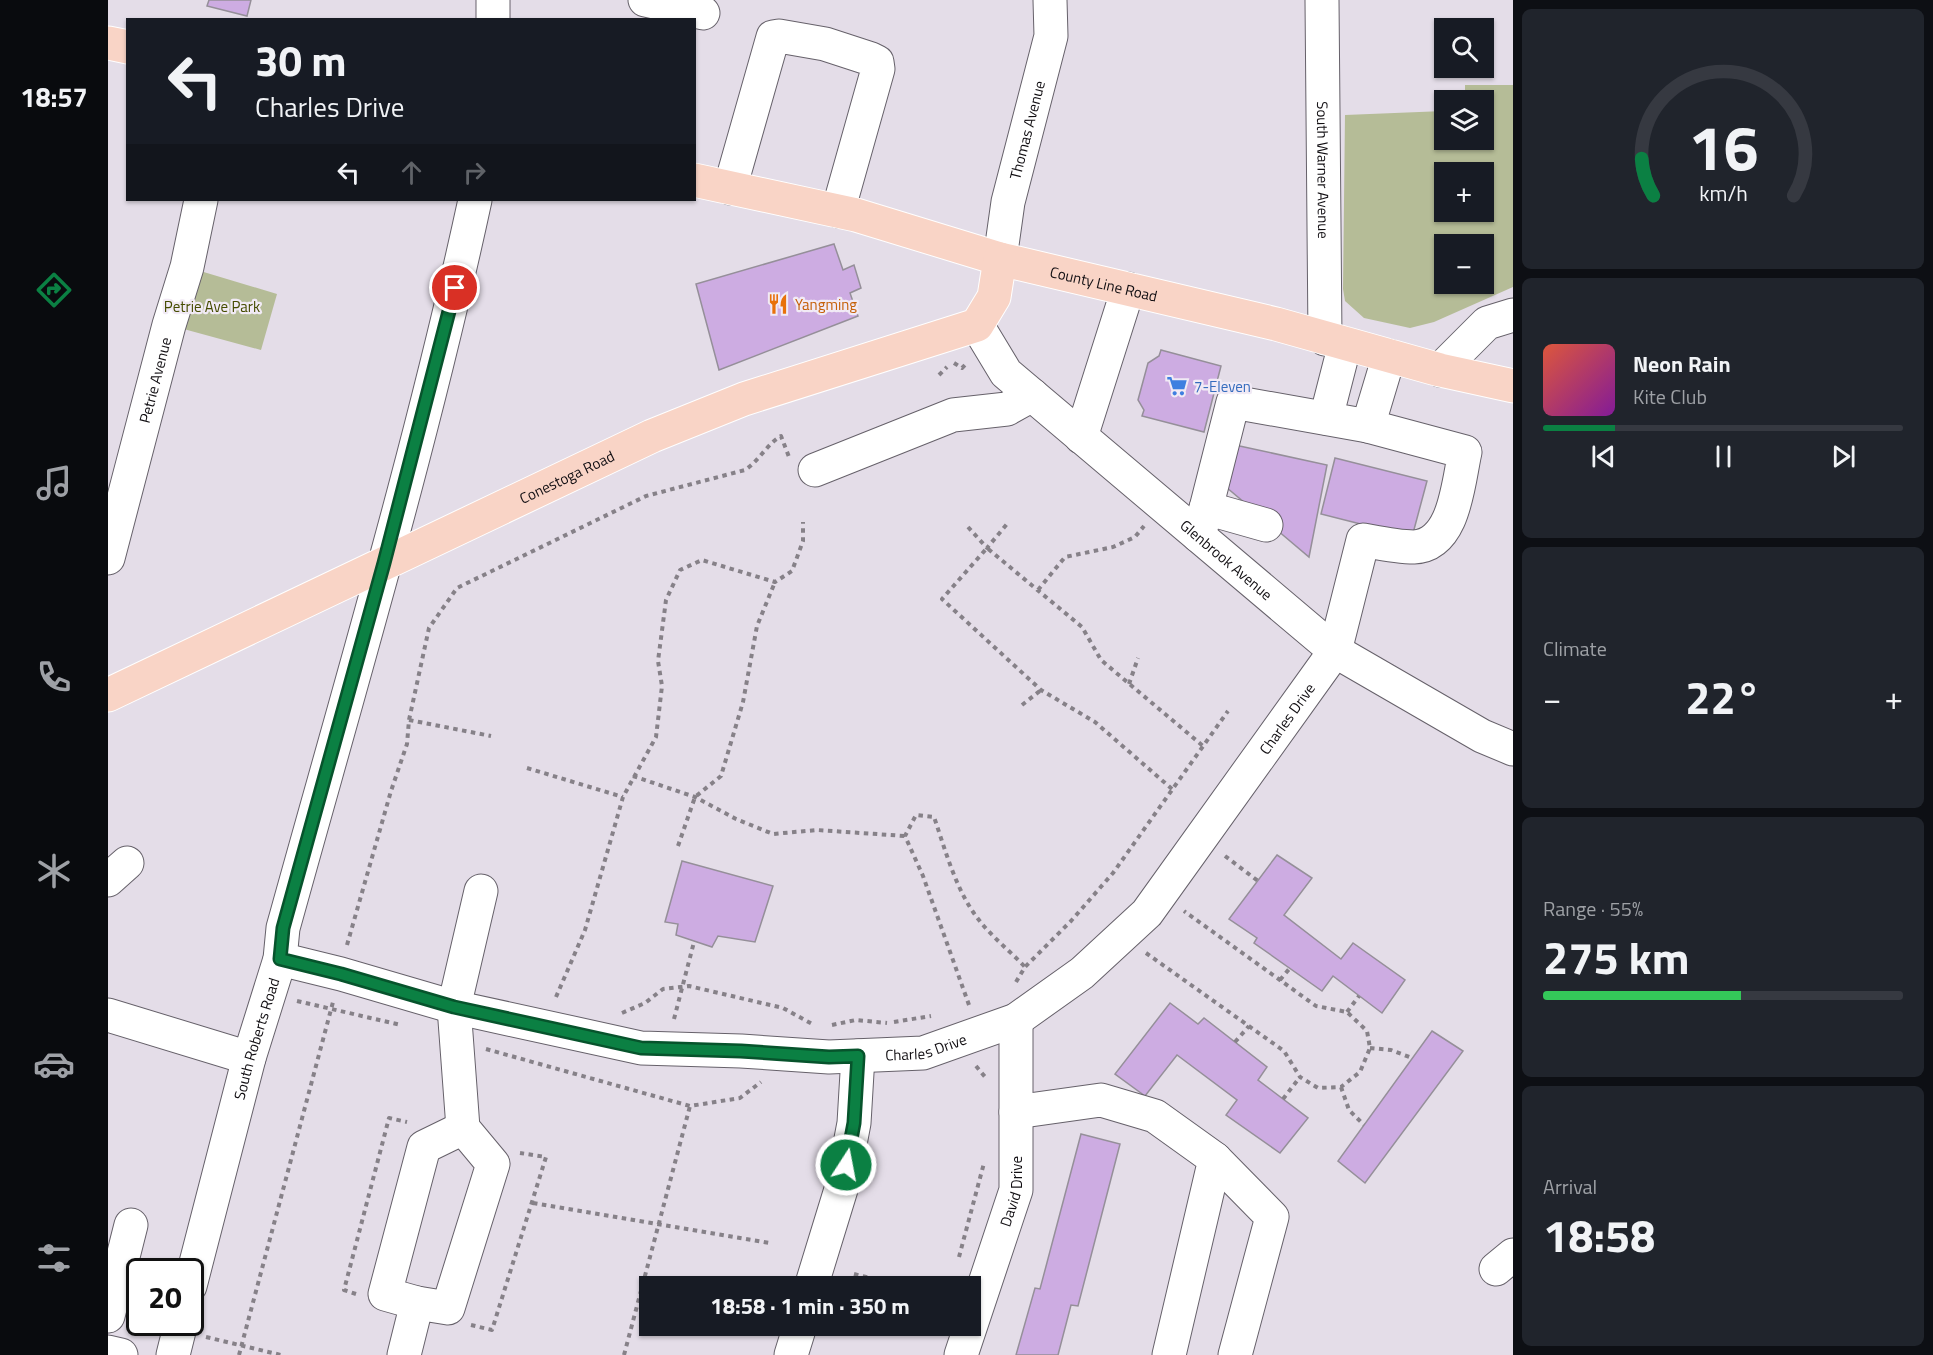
<!DOCTYPE html>
<meta charset="utf-8">
<style>
:root{--surface:#171b24;--page:#20242c;--text:#f1f3f6;--muted:#9ea1a6;--line:#363941;--accent:#0b8043}
body{margin:0;font-family:"Titillium Web",sans-serif;background:var(--page);color:var(--text);height:100vh;display:flex;flex-direction:column;font-size:22px;white-space:nowrap}
*{box-sizing:border-box;margin:0}
p{font-size:20px;color:var(--muted)}
.icon{flex:none;width:33px;height:33px;fill:none;stroke:currentColor;stroke-width:2;stroke-linecap:round;stroke-linejoin:round}
.map{position:relative;flex:1;overflow:hidden}
.sheet{display:flex;flex-direction:column;gap:9px;padding:9px;background:#0d0f14;width:420px}
.sheet>*{flex:none}
.guide{position:absolute;left:18px;top:18px;width:570px;height:183px;border-radius:0px;box-shadow:0 2px 4px #0004;background:#171b24;color:var(--text);overflow:hidden}
.controls{position:absolute;left:1326px;top:18px;display:grid;gap:12px}
.controls a{display:grid;place-items:center;width:60px;height:60px;border-radius:0px;background:var(--surface);box-shadow:0 2px 4px #0004;font-size:30px}
.speed{position:absolute;left:18px;top:1258px;display:flex;gap:12px;font-size:30px;font-weight:700;text-align:center}
.speed>*{display:grid;place-content:center;width:78px;height:78px;border-radius:50%;background:var(--surface);box-shadow:0 2px 4px #0004;line-height:1}
.speed .limit{border:3px solid #111;border-radius:9px;background:#fff;color:#111}
.pin{position:absolute;display:grid;place-items:center;width:51px;height:51px;color:#fff;margin:-26px;border:3px solid #fff;border-radius:50%;box-shadow:0 2px 6px #0007}
.me{position:absolute;width:66px;margin:-33px;rotate:11deg;stroke-linejoin:round;filter:drop-shadow(0 0 4px #0008)}
.turn{display:flex;align-items:center;gap:21px;height:126px;padding:0 30px;font-size:27px}
.turn .icon{width:78px;height:78px;stroke-width:2.5}
.turn b{display:block;font-size:42px;line-height:51px}
.lanes{display:flex;align-items:center;height:57px;padding:0 30px;background:#0003;justify-content:center;gap:30px;direction:ltr}
.lanes .off{opacity:.35}
.big{font-size:45px;font-weight:700;line-height:1.1}
.sheet .widget{flex:1;display:flex;flex-direction:column;justify-content:center;gap:9px;min-width:0;padding:0 21px;border-radius:9px;background:var(--page)}
.sheet .dial{align-items:center;gap:0}
.dial svg{height:156px;overflow:visible;fill:none;stroke:var(--line);stroke-width:7;stroke-linecap:round;text-anchor:middle}
.dial text{fill:var(--text);stroke:none}
.song{display:flex;align-items:center;gap:18px}
.cover{width:72px;height:72px;border-radius:9px;background:linear-gradient(135deg,hsl(10 70% 55%),hsl(290 70% 35%))}
.played{height:6px;border-radius:3px;background:linear-gradient(90deg,var(--accent) 20%,var(--line) 20%)}
.keys{display:flex;justify-content:space-around;direction:ltr}
.heat{display:flex;justify-content:space-between;align-items:center;font-size:33px;direction:ltr}
.charge{height:9px;border-radius:4px;background:linear-gradient(90deg,#34c759 55%,var(--line) 0)}
.trip{position:absolute;left:531px;top:1276px;width:342px;height:60px;border-radius:0px;background:var(--surface);box-shadow:0 2px 4px #0004;font-weight:700;line-height:60px;text-align:center}
main{display:flex;flex:1;min-height:0}
.tab-bar{display:flex;flex-direction:column;width:108px;justify-content:space-around;align-items:center;background:#090b0e;color:var(--muted)}
.tab-bar .icon{width:42px;height:42px}
.tab-bar .on{color:var(--accent)}
.tab-bar b{font-size:27px;color:var(--text)}
.map>svg:first-child{display:block}
</style>
<main>
<nav class="tab-bar">
<b>18:57</b>
<svg class="icon on" aria-label="directions" viewBox="0 0 24 24"><path d="M12 3l9 9-9 9-9-9zM9 14v-3h6M13 9l2 2-2 2"/></svg>
<svg class="icon" aria-label="music" viewBox="0 0 24 24"><path d="M9 18V5l10-2v13"/><circle cx="6" cy="18" r="3"/><circle cx="16" cy="16" r="3"/></svg>
<svg class="icon" aria-label="phone" viewBox="0 0 24 24"><path d="M5 4h4l2 5-3 2q2 4 5 5l2-3 5 2v4C11 20 4 13 5 4z"/></svg>
<svg class="icon" aria-label="climate" viewBox="0 0 24 24"><path d="M12 3v18M4 7l16 10M4 17L20 7"/></svg>
<svg class="icon" aria-label="car" viewBox="0 0 24 24"><path d="M5 17H2v-5l4-1 3-4h7l3 4 3 1v5h-3M9 17h6M6 11h13"/><circle cx="7" cy="17" r="2"/><circle cx="17" cy="17" r="2"/></svg>
<svg class="icon" aria-label="filters" viewBox="0 0 24 24"><path d="M4 7h16M4 17h16"/><circle cx="9" cy="7" r="2"/><circle cx="15" cy="17" r="2"/></svg>
</nav>
<div class="map">
<svg width="1405" height="1355" viewBox="0 0 1405 1355">
<rect width="100%" height="100%" fill="#e4dde8"/>
<path fill="#b5bc97" fill-rule="evenodd" d="M1357,85h48v202l-79,35 -24,6 -46,-10 -19,-17 -2,-12 2,-174 99,-4v29h40v-40h-19zM1336,172h40v40h-40zM1336,244h40v40h-40z
M79,267l90,27 -16,56 -92,-25z"/>
<path fill="#cdace2" stroke="#958f99" stroke-width="1.5" d="M101,0h42l-4,16 -40,-10z
M726,244l9,26 11,-5 7,23 -11,5 8,23 -139,54 -23,-86z
M1053,350l60,16 -17,66 -62,-16 2,-6 -6,-10 10,-37 11,-7z
M1127,445l92,20 -18,92 -83,-70z
M1227,458l92,23 -15,56 -91,-23z
M1169,855l35,23 -28,37 57,44 12,-16 52,37 -23,33 -49,-37 -11,15 -68,-48 3,-5 -28,-19z
M574,861l91,25 -18,56 -37,-6 -6,11 -36,-12 2,-11 -13,-2z
M1062,1003l28,21 6,-6 63,49 -9,13 50,38 -28,35 -54,-38 11,-15 -60,-45 -32,41 -30,-22z
M1324,1031l31,20 -98,132 -27,-22z
M973,1134l39,10 -42,162 -7,-1 -13,50h-42l19,-67 5,1z"/>
<g fill="none" stroke-linecap="round" stroke-linejoin="round">
<g stroke="#66616a" stroke-width="35">
<g id="minor">
<path d="M537,0l58,13"/>
<path id="s1" d="M1214,0l3,339"/>
<path d="M385,20v-20"/>
<path d="M622,188l43,-151 6,-1 46,8 46,15 6,3 1,7 -40,142"/>
<path id="s2" d="M892,259l8,-57 43,-166 -1,-36"/>
<path id="s3" d="M869,325l29,48 329,278 147,85 31,13"/>
<path d="M1332,370l47,-47 26,-8"/>
<path d="M1218,418l19,-74"/>
<path d="M973,437l47,-148"/>
<path d="M707,470l138,-55 54,-6 25,-14"/>
<path d="M1098,508l60,17"/>
<path d="M1091,536l34,-134 135,24 21,-70"/>
<path id="s4" d="M0,558l61,-233 18,-58 14,-67"/>
<path d="M0,880l19,-17"/>
<path id="s5" d="M172,959l61,15 113,33 187,41 100,3 88,6 94,-4 93,-33 66,-47 65,-60 188,-262 28,-111c16,3 34,7 51,7 41,-2 44,-64 51,-95l-97,-26"/>
<path d="M0,1015l141,43"/>
<path d="M908,1112l85,-12 54,16 60,43 -46,196"/>
<path d="M1107,1159l57,58 -37,138"/>
<path d="M1388,1269l17,-14"/>
<path id="s6" d="M82,1286l59,-228 31,-99 3,-31c67,-242 139,-483 192,-728"/>
<path d="M703,1287l31,-101 12,-63 4,-67"/>
<path d="M309,1303l-32,-9 39,-147 39,-19"/>
<path d="M0,1316l23,-91"/>
<path d="M0,1352l13,3"/>
<path d="M65,1355l8,-32"/>
<path d="M296,1355l13,-52 31,5 45,-144 -30,-36 -9,-121 27,-116"/>
<path d="M683,1355l9,-29"/>
<path id="s7" d="M853,1355l55,-165v-170"/>
</g>
</g>
<g stroke="#fff" stroke-width="35">
<g id="major">
<path d="M0,43l20,4"/>
<path id="s8" d="M586,180l162,35 144,44 276,65 164,46 73,16"/>
<path id="s9" d="M0,695l544,-259 92,-37 233,-74 17,-28 6,-38"/>
</g>
</g>
<path stroke="#868188" stroke-width="4" stroke-dasharray="4.5 4.5" stroke-linecap="butt" d="M846,363l8,5 5,-5
M831,375l8,-8
M860,527l19,21 20,-24
M930,590l27,-33 48,-10 22,-10 9,-11
M1021,684l9,-26
M914,705l19,-15
M301,720l82,16
M419,768l96,29
M525,776l62,21 41,22 37,15 44,-4 88,6
M1064,789l-77,-67 -54,-32 -99,-91 45,-51 95,79 19,33 102,86
M570,846l17,-49 26,-21 22,-74 14,-76 18,-44
M1117,856l33,25
M239,945l44,-154 16,-47 2,-24 20,-92 28,-40 189,-92 99,-26c14,-9 22,-26 36,-34l8,21
M1038,953l138,98 16,26 18,11 23,-1 19,-15 10,-24 -3,-17 -20,-19 -31,-6 -132,-95
M1172,980l10,-12
M908,982l9,-15 46,-46 42,-48 115,-162
M448,997l29,-67 38,-133 33,-60 6,-51 -4,-25 8,-61 14,-30 22,-10 73,22 17,-11 11,-30v-19
M189,1001l104,24
M861,1005l-46,-129 -18,-40 11,-21 18,2c12,35 22,74 45,103 13,17 31,31 46,47
M1239,1012l12,-16
M514,1013l23,-10 18,-14 26,-3 94,22 31,17
M566,1019l20,-77
M786,1022l37,-6
M724,1025l24,-5 31,3
M1127,1042l14,-16
M1262,1048l21,2 21,8
M378,1049l204,57 50,-8 21,-16
M868,1066l10,12
M1233,1087l8,23 15,15
M1175,1099l17,-22
M425,1203l237,40
M851,1257l25,-94
M746,1274l52,13
M248,1294l-12,-4 45,-172 18,4
M363,1325l21,5 54,-173 -26,-4
M98,1337l75,18
M131,1355l94,-353
M516,1355l66,-249"/>
<use href="#minor" stroke="#fff" stroke-width="33"/>
<use href="#major" stroke="#f9d4c6" stroke-width="33"/>
</g>
<g fill="none" stroke-linecap="round" stroke-linejoin="round">
<g stroke="#07532c" stroke-width="15">
<path id="route" d="M347,288l-71,275 -101,365 -3,31 61,15 113,33 187,41 100,3 88,6 29,-1 -4,67 -8,42"/>
</g>
<use href="#route" stroke="#0b8043" stroke-width="10"/>
</g>
<defs>
<g id="restaurant-bare" transform="scale(1.62)"><path d="M-5-6h1v4h1v-4h1v4h1v-4h1v5L-1.5 .5V6h-2V.5L-5-1ZM5-6V6H3V1.5H1.5Q1.5-4 5-6Z" fill="#e8710a" stroke="#f1eaf5" stroke-width="2.5" paint-order="stroke"/></g>
<g id="supermarket-bare" transform="scale(1.62)"><path d="M-6-5.5h2.5l.6 2H6L4.5 2H-2.5L-4.4-4H-6ZM-1.5 3.2a1.3 1.3 0 1 0 .1 0ZM3 3.2a1.3 1.3 0 1 0 .1 0Z" fill="#3f7fe0" stroke="#f1eaf5" stroke-width="2.5" paint-order="stroke"/></g>
</defs>
<g fill-rule="evenodd">
<use href="#restaurant-bare" x="670" y="304"/>
<use href="#supermarket-bare" x="1069" y="386"/>
</g>
<g text-anchor="middle" dominant-baseline="central" stroke-width="4.5" stroke-linejoin="round" paint-order="stroke">
<g font-size="15" fill="#110e12" stroke="#f1eaf5">
<text stroke="none"><textPath href="#s2" startOffset="132">Thomas Avenue</textPath></text>
<text stroke="none"><textPath href="#s1" startOffset="170">South Warner Avenue</textPath></text>
<text stroke="none"><textPath href="#s8" startOffset="423">County Line Road</textPath></text>
<text stroke="none"><textPath href="#s4" startOffset="184">Petrie Avenue</textPath></text>
<text stroke="none"><textPath href="#s9" startOffset="508">Conestoga Road</textPath></text>
<text stroke="none"><textPath href="#s3" startOffset="345">Glenbrook Avenue</textPath></text>
<text stroke="none"><textPath href="#s5" startOffset="1162">Charles Drive</textPath></text>
<text stroke="none"><textPath href="#s6" startOffset="256">South Roberts Road</textPath></text>
<text stroke="none"><textPath href="#s5" startOffset="658">Charles Drive</textPath></text>
<text stroke="none"><textPath href="#s7" startOffset="172">David Drive</textPath></text>
</g>
<g font-size="15" fill="#c56008" stroke="#f1eaf5" text-anchor="start">
<text x="687" y="304">Yangming</text>
</g>
<g font-size="15" fill="#454c00" stroke="#f1eaf5">
<text x="104" y="306">Petrie Ave Park</text>
</g>
<g font-size="15" fill="#366cbe" stroke="#f1eaf5" text-anchor="start">
<text x="1086" y="386">7-Eleven</text>
</g>
</g>
</svg>
<div class="controls">
<a><svg class="icon" aria-label="search" viewBox="0 0 24 24"><circle cx="10" cy="10" r="6"/><path d="M15 15l6 6"/></svg></a>
<a><svg class="icon" aria-label="layers" viewBox="0 0 24 24"><path d="M12 4l9 5-9 5-9-5zM3 14l9 5 9-5"/></svg></a>
<a>+</a>
<a>−</a>
</div>
<div class="speed"><div class="limit">20</div></div>
<div class="pin" style="left:347px;top:288px;background:#d93025"><svg class="icon" aria-label="arrive" viewBox="0 0 24 24"><path d="M6 21V4h12l-3 4 3 4H6"/></svg></div>
<svg class="me" style="left:738px;top:1165px" viewBox="-20 -20 40 40"><circle r="17" fill="#0b8043" stroke="#fff" stroke-width="3"/><path d="M0-11L8 9 0 5-8 9z" fill="#fff"/></svg>
<div class="trip">18:58 · 1 min · 350 m</div>
<div class="guide">
<div class="turn"><svg class="icon" aria-label="left" viewBox="0 0 24 24"><path d="M17 20v-9H6M10 6l-5 5 5 5"/></svg><div><b>30 m</b>Charles Drive</div></div>
<div class="lanes"><svg class="icon" aria-label="left" viewBox="0 0 24 24"><path d="M17 20v-9H6M10 6l-5 5 5 5"/></svg><svg class="icon off" aria-label="ahead" viewBox="0 0 24 24"><path d="M12 20V5M6 11l6-6 6 6"/></svg><svg class="icon off" aria-label="right" viewBox="0 0 24 24"><path d="M7 20v-9h11M14 6l5 5-5 5"/></svg></div>
</div>
</div>
<section class="sheet">
<div class="widget dial"><svg viewBox="0 0 100 80">
<path d="M14 69A42 42 0 1 1 86 69"/>
<path d="M14 69A42 42 0 0 1 8 50" stroke="#0b8043"/>
<text x="50" y="56" font-size="32" font-weight="700">16</text>
<text x="50" y="72" font-size="11">km/h</text>
</svg></div>
<div class="widget">
<div class="song"><i class="cover"></i><div><b>Neon Rain</b><p>Kite Club</p></div></div>
<div class="played"></div>
<div class="keys"><svg class="icon" aria-label="previous" viewBox="0 0 24 24"><path d="M18 5L8 12l10 7zM5 5v14"/></svg><svg class="icon" aria-label="pause" viewBox="0 0 24 24"><path d="M8 5v14M16 5v14"/></svg><svg class="icon" aria-label="next" viewBox="0 0 24 24"><path d="M6 5l10 7-10 7zM19 5v14"/></svg></div>
</div>
<div class="widget"><p>Climate</p>
<div class="heat"><a>−</a><b class="big">22°</b><a>+</a></div>
</div>
<div class="widget"><p>Range · 55%</p><b class="big">275 km</b><div class="charge"></div></div>
<div class="widget"><p>Arrival</p><b class="big">18:58</b></div>
</section>
</main>
